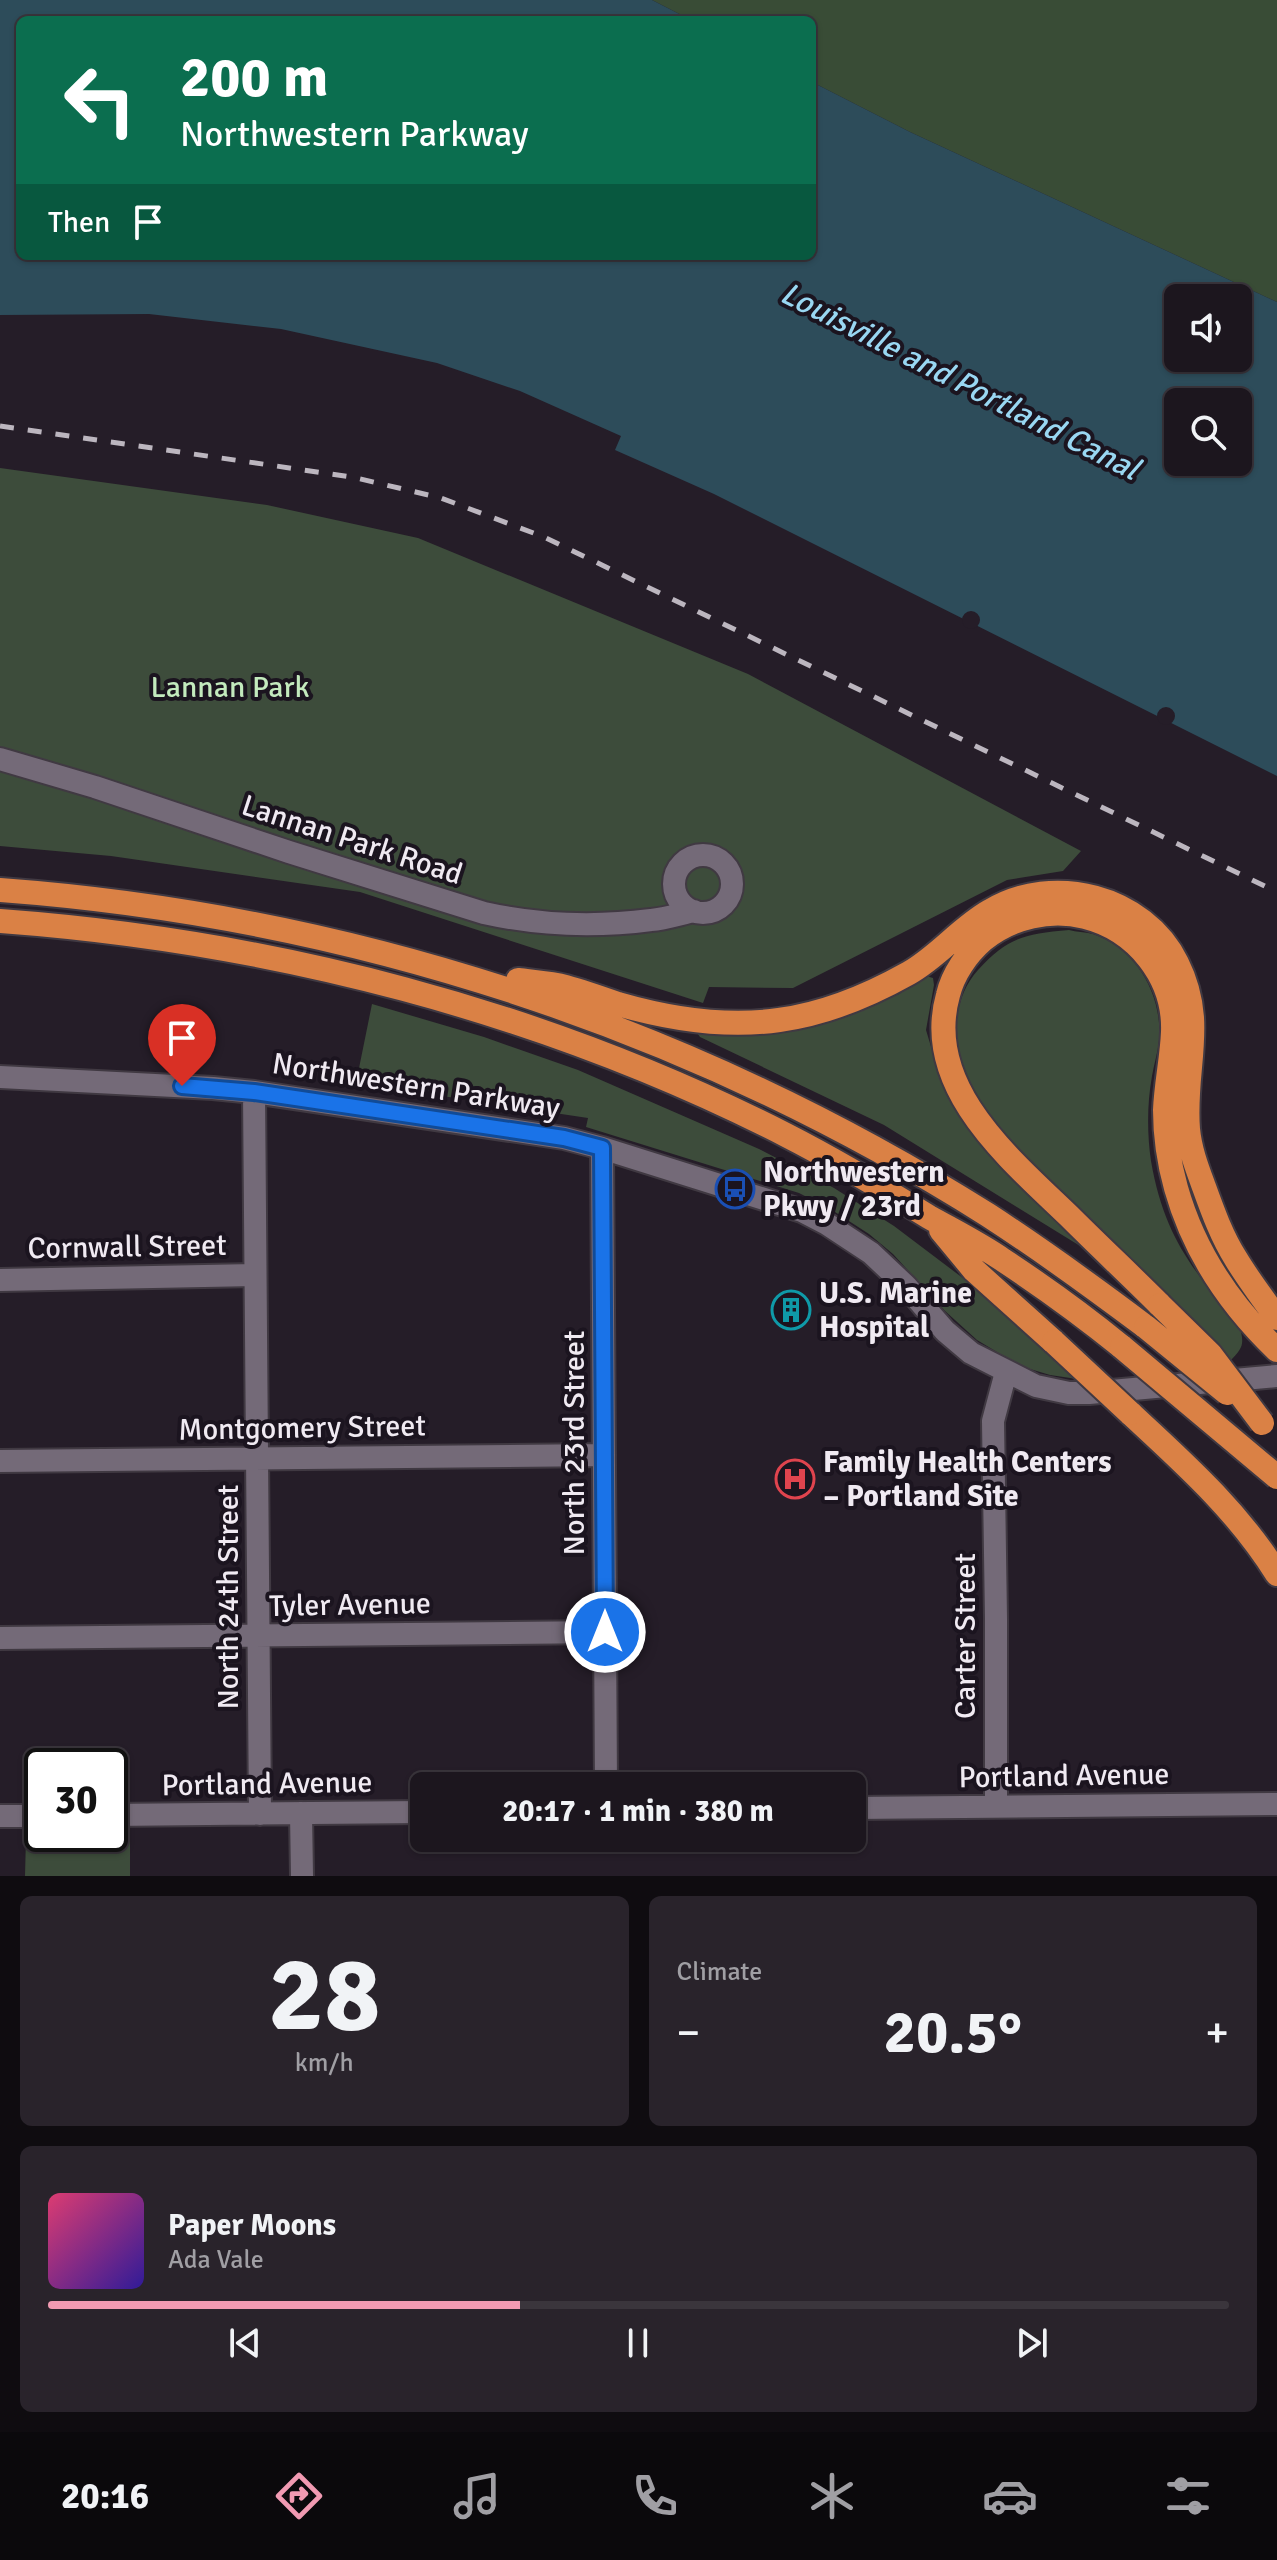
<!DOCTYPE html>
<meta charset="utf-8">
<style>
:root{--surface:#1c161e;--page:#29232b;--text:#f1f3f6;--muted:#a09fa4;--line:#3a353c;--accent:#f19ab2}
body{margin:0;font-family:Signika,sans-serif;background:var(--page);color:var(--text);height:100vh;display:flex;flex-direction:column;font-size:30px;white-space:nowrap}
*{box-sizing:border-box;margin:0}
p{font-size:26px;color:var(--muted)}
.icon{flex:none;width:44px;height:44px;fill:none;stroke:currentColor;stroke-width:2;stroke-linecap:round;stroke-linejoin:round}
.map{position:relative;height:1876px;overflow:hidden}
.panel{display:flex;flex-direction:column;gap:20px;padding:20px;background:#0f0c10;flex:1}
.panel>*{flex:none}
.top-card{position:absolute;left:16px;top:16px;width:800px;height:244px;border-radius:12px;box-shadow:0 2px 6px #0004,0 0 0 2px var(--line);background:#0b6e4f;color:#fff;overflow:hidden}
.tools{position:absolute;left:1164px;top:284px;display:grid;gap:16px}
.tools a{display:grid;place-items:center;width:88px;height:88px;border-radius:12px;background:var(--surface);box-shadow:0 2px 6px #0004,0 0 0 2px var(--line);font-size:40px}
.speed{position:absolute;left:24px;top:1748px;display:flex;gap:16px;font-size:40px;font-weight:700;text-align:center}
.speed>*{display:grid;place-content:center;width:104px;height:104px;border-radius:50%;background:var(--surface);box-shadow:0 2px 6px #0004,0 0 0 2px var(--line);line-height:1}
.speed .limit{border:4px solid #111;border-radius:12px;background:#fff;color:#111}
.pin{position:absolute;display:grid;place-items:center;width:68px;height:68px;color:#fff;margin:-82px -34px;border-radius:50% 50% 50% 0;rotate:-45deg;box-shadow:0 0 8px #0007}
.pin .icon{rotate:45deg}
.me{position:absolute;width:88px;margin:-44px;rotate:0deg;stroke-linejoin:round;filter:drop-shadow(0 0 6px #0008)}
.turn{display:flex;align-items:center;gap:28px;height:168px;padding:0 32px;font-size:36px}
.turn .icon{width:104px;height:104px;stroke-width:2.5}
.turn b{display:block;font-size:56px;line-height:68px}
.then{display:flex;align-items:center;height:76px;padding:0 32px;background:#0003;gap:16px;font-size:30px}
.big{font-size:60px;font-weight:700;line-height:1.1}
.panel .tile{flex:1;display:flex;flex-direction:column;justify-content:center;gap:12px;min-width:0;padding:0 28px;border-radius:12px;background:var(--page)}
.panel .dial{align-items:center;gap:0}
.dial b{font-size:104px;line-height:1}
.song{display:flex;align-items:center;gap:24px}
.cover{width:96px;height:96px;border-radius:12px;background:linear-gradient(135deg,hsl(340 70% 55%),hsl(250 70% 35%))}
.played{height:8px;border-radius:4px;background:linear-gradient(90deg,var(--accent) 40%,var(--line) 40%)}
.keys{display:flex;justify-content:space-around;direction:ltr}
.heat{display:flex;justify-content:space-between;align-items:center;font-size:44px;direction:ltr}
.panel .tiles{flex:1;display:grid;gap:20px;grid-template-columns:1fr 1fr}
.tile:last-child{grid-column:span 2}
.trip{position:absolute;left:410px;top:1772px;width:456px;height:80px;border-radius:12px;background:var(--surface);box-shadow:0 2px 6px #0004,0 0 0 2px var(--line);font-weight:700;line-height:80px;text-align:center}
.tabs{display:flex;height:128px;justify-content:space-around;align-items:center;background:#0b090c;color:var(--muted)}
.tabs .icon{width:56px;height:56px}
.tabs .current{color:var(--accent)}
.tabs b{font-size:36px;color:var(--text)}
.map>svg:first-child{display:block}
</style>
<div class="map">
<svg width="1277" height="1876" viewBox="0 0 1277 1876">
<rect width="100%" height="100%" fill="#251d28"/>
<path fill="#3d4c3b" d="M0,468l267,37 151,33 330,136 333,177 -18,20 -56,9 -214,108 -84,-1 -6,16 -343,-111 -249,-36 -111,-10z
M1069,930c7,2 16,2 24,4 43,14 70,61 66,106 -1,12 -5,24 -7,36 -5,28 -5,57 -1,85 13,75 41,108 88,164 6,19 4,23 -9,36 -51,-49 -100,-100 -150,-150 -42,-43 -90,-83 -115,-139 -15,-32 -11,-76 13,-102 30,-33 47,-36 91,-40z
M926,976l7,2 1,7 -8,45 12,40 16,33 133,143 -2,3 -201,-124 -184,-88 -5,-7 144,-13 60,-23z
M372,1004l112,33 94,33 181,79 75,39 60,38 90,68 93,85 -27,-4 -30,-9 -43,-26 -32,-29 -52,-57 -24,-20 -37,-24 -33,-17 -213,-66 2,-9 -232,-35z
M26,1837l104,1v38h-105z"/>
<path fill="#394c36" d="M652,0h625v302l-367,-170 -98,-50v-62h-121z"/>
<path fill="#2d4c5a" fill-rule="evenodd" d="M0,0h652l39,20h-671v236h792v-174l98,50 367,170v474l-563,-282 -99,-44 6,-14 -101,-45 -83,-28 -156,-34 -132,-15 -149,1zM1178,298h60v60h-60zM1178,402h60v60h-60z"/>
<path fill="#251d28" d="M962 620a9 9 0 1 1 18 0a9 9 0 1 1-18 0Z
M1157 716a9 9 0 1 1 18 0a9 9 0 1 1-18 0Z"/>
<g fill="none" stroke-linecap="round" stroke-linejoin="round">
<g stroke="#403942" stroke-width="26">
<path id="minor" d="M0,759l95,28 194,65 195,61c54,12 113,14 167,7 14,-1 29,-6 43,-9
M674 884a29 29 0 1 1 58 0a29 29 0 1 1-58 0Z
M0,1077l213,11 41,4 310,46 38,10 200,63 25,13 44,29 35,33 39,45 26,22 65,33 33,7h20l188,-17
M254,1092l6,722
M602,1148l4,638
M0,1280l255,-5
M0,1461l604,-6
M0,1638l605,-6
M996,1806v-187l-3,-198 13,-49
M852,1808l425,-4
M301,1813l1,63
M110,1815l314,-3
M0,1816h42"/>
</g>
<g stroke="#403942" stroke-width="28">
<path id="highway" d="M0,890c351,26 690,137 988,325 54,35 106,73 158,112
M0,921c272,20 543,90 786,214 49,25 96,53 143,82 25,14 51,27 74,43 41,27 81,56 119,87
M518,980c16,2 33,3 48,7 18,5 35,11 52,17 52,15 106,24 161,16 46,-6 89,-24 130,-47 30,-17 51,-45 81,-62 63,-38 154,-15 187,52 30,60 6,104 11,166 2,21 9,39 16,58 9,25 18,50 32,72 12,20 27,40 41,59
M941,1230l33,40 80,72
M1160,1305c-30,-30 -61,-59 -91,-89 -59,-57 -147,-129 -121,-221 5,-21 19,-41 35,-55 28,-23 68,-32 102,-23 52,13 90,61 88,115 -1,26 -7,52 -8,78 0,27 4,53 11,78 18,64 54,117 101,162
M1130,1413c54,50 108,98 147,161"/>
</g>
<use href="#minor" stroke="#746a78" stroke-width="22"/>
<use href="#highway" stroke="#da8145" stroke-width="24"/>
<path stroke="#bcb6bf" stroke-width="5" stroke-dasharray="14 14" stroke-linecap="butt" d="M0,426l352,51 89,21 103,39 733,355"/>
<g stroke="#403942" stroke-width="28" stroke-linecap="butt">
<path id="highway-bridge" d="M1160,1305l50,49 52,69
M1146,1327l81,66
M1054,1342l76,71
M1122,1347l155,130"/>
</g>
<use href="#highway-bridge" stroke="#da8145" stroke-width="24"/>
</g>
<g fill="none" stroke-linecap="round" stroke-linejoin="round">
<g stroke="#114b97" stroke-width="20">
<path id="route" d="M182,1086l72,6 310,46 38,10 3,484"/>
</g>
<use href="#route" stroke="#1a73e8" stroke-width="14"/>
</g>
<defs>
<g id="bus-ring" transform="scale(2)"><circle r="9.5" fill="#1b141f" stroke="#1a4fb4" stroke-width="1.5"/><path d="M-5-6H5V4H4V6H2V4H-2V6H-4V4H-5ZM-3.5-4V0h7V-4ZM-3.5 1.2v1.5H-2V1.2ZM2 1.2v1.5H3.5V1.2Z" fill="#1a4fb4"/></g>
<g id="building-ring" transform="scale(2)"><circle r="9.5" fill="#1b141f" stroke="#0f9aa8" stroke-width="1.5"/><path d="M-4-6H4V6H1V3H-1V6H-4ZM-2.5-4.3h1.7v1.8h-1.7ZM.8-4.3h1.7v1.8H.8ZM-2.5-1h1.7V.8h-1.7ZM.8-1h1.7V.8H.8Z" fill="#0f9aa8"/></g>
<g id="hospital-ring" transform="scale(2)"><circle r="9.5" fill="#1b141f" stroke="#e0444e" stroke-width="1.5"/><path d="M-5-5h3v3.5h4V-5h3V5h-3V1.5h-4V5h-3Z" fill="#e0444e"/></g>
</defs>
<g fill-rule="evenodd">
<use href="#bus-ring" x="735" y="1189"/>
<use href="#building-ring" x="791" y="1310"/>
<use href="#hospital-ring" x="795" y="1479"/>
</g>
<g text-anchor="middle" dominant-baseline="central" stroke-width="8" stroke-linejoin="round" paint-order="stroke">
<g font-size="30" fill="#c3eabd" stroke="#1b141f">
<text x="230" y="687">Lannan Park</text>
</g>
<g font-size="30" fill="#f0eaf2" stroke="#1b141f">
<text transform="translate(352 840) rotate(18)">Lannan Park Road</text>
<text transform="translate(416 1086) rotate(9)">Northwestern Parkway</text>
<text transform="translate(127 1247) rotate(-1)">Cornwall Street</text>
<text transform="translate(302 1428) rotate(-1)">Montgomery Street</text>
<text transform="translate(574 1443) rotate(-90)">North 23rd Street</text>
<text transform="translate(228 1597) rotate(-90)">North 24th Street</text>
<text transform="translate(350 1605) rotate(-1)">Tyler Avenue</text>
<text transform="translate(965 1636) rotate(-90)">Carter Street</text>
<text transform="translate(1064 1776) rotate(-1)">Portland Avenue</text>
<text transform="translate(267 1784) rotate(-1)">Portland Avenue</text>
</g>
<g font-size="30" font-weight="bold" fill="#f0eaf2" stroke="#1b141f" text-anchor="start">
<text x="763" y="1172">Northwestern<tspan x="763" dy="34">Pkwy / 23rd</tspan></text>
<text x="819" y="1293">U.S. Marine<tspan x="819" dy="34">Hospital</tspan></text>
<text x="823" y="1462">Family Health Centers<tspan x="823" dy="34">– Portland Site</tspan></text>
</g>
<g font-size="32" font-style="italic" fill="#99d7f2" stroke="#1b141f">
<text transform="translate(960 381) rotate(27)">Louisville and Portland Canal</text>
</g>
</g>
</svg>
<div class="tools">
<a><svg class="icon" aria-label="sound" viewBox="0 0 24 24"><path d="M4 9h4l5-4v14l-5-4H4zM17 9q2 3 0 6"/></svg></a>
<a><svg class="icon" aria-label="search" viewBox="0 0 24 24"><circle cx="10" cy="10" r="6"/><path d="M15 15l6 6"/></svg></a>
</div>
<div class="speed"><div class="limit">30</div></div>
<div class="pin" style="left:182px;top:1086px;background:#d93025"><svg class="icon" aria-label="arrive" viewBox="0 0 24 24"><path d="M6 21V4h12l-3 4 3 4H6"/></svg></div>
<svg class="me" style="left:605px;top:1632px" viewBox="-20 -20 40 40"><circle r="17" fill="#1a73e8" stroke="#fff" stroke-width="3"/><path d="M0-11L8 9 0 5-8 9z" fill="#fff"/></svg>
<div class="trip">20:17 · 1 min · 380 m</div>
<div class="top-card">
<div class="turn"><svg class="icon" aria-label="left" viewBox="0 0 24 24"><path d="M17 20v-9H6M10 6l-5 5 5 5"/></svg><div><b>200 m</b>Northwestern Parkway</div></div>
<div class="then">Then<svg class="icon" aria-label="arrive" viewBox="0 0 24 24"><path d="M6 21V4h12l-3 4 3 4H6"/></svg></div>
</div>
</div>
<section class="panel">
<div class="tiles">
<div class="tile dial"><b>28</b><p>km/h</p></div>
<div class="tile"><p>Climate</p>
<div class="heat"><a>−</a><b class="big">20.5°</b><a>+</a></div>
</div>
<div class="tile">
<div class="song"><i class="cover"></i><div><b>Paper Moons</b><p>Ada Vale</p></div></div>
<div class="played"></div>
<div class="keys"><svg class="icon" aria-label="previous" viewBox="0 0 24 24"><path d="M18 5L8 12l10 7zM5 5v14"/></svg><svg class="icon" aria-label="pause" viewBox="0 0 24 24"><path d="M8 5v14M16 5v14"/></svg><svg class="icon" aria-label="next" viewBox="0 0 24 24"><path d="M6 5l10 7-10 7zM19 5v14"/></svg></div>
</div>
</div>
</section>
<nav class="tabs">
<b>20:16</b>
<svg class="icon current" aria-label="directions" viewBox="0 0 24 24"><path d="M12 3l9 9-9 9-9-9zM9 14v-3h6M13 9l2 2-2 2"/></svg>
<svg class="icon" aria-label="music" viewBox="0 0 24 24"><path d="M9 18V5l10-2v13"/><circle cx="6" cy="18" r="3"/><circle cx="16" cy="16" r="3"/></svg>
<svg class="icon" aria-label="phone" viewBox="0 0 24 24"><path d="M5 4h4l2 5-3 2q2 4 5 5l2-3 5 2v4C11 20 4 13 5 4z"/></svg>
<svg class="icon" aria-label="climate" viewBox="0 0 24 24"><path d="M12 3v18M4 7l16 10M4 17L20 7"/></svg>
<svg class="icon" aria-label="car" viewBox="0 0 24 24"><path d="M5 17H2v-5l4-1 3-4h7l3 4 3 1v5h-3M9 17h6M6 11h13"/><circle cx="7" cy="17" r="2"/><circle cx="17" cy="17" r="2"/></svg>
<svg class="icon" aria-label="filters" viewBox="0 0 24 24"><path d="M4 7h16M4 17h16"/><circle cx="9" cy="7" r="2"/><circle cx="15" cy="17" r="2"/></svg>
</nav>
